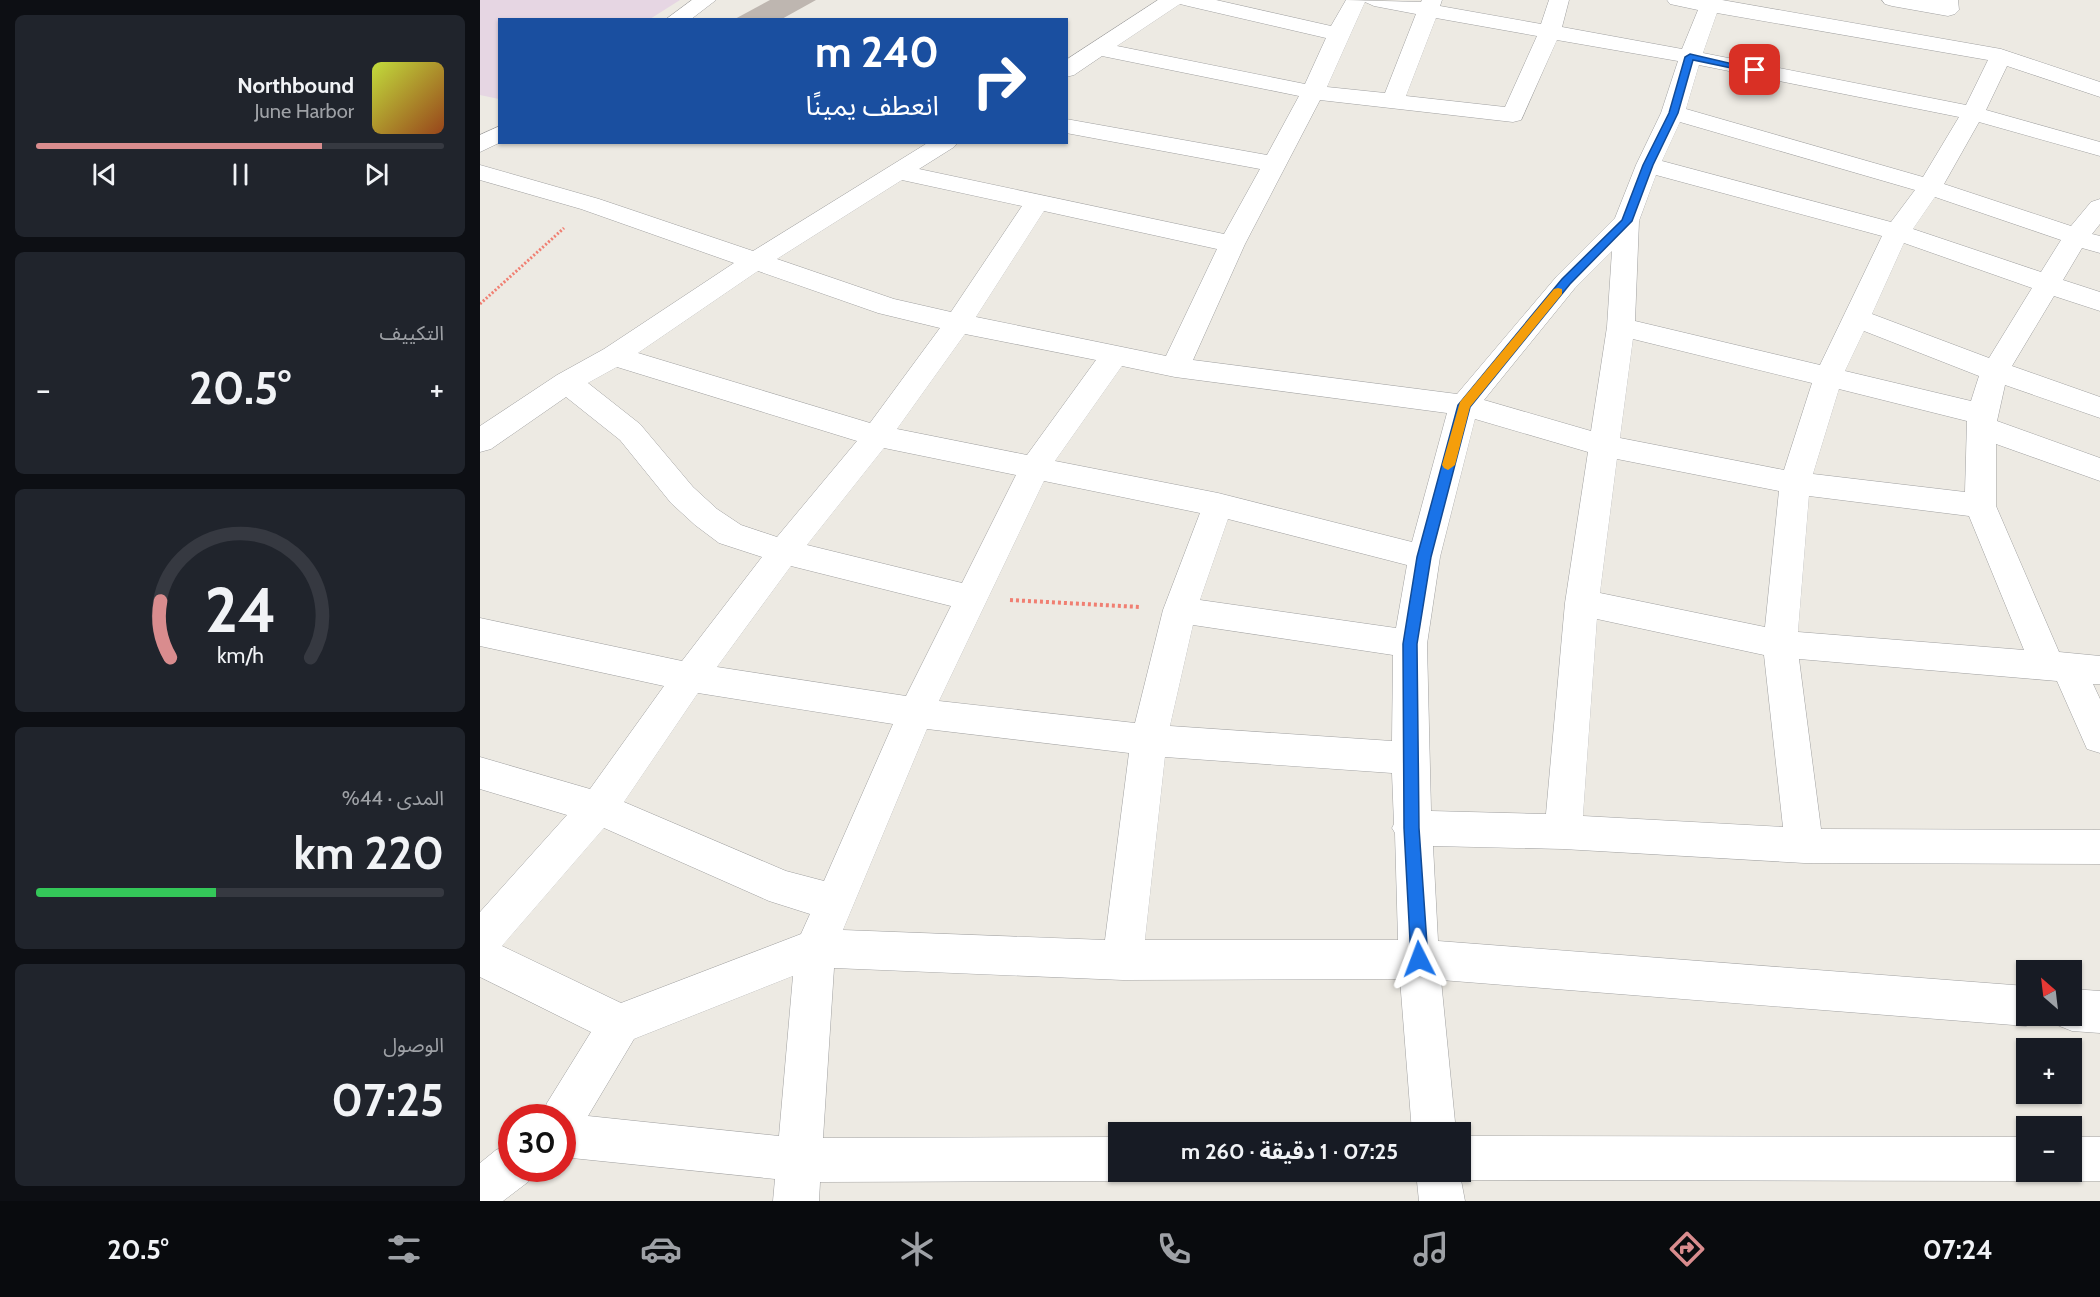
<!DOCTYPE html>
<html lang="ar">
<meta charset="utf-8">
<style>
:root{--surface:#171b24;--page:#20242c;--text:#f1f3f6;--muted:#9ea1a6;--line:#363941;--accent:#d98c8e}
body{margin:0;font-family:Cabin,"Noto Sans Arabic",sans-serif;background:var(--page);color:var(--text);direction:rtl;height:100vh;display:flex;flex-direction:column;font-size:22px;white-space:nowrap}
*{box-sizing:border-box;margin:0}
p{font-size:20px;color:var(--muted)}
.icon{flex:none;width:33px;height:33px;fill:none;stroke:currentColor;stroke-width:2;stroke-linecap:round;stroke-linejoin:round}
.map{position:relative;flex:1;overflow:hidden;direction:ltr}
.side{display:flex;flex-direction:column;gap:15px;padding:15px;background:#0d0f14;width:480px}
.side>*{flex:none}
.guide{position:absolute;left:18px;top:18px;width:570px;height:126px;border-radius:0px;box-shadow:0 2px 4px #0004;direction:rtl;background:#1a4fa0;color:#fff;overflow:hidden}
.needle{width:39px;rotate:332deg}
.controls{position:absolute;left:1536px;top:960px;display:grid;gap:12px}
.controls a{display:grid;place-items:center;width:66px;height:66px;border-radius:0px;background:var(--surface);box-shadow:0 2px 4px #0004;font-size:30px}
.speed{position:absolute;left:18px;top:1104px;display:flex;gap:12px;font-size:30px;font-weight:700;text-align:center}
.speed>*{display:grid;place-content:center;width:78px;height:78px;border-radius:50%;background:var(--surface);box-shadow:0 2px 4px #0004;line-height:1}
.speed .limit{border:9px solid #d22;background:#fff;color:#111}
.pin{position:absolute;display:grid;place-items:center;width:51px;height:51px;color:#fff;margin:-26px;border-radius:12px;box-shadow:0 3px 9px #0006}
.me{position:absolute;width:66px;margin:-33px;rotate:357deg;stroke-linejoin:round;filter:drop-shadow(0 0 4px #0008)}
.turn{display:flex;align-items:center;gap:21px;height:126px;padding:0 30px;font-size:27px}
.turn .icon{width:78px;height:78px;stroke-width:2.5}
.turn b{display:block;font-size:42px;line-height:51px}
.big{font-size:45px;font-weight:700;line-height:1.1}
.side .card{flex:1;display:flex;flex-direction:column;justify-content:center;gap:9px;min-width:0;padding:0 21px;border-radius:9px;background:var(--page)}
.side .dial{align-items:center;gap:0}
.dial svg{height:156px;overflow:visible;fill:none;stroke:var(--line);stroke-width:7;stroke-linecap:round;text-anchor:middle}
.dial text{fill:var(--text);stroke:none}
.song{display:flex;align-items:center;gap:18px}
.cover{width:72px;height:72px;border-radius:9px;background:linear-gradient(135deg,hsl(70 70% 55%),hsl(20 70% 35%))}
.played{height:6px;border-radius:3px;background:linear-gradient(90deg,var(--accent) 70%,var(--line) 70%)}
.keys{display:flex;justify-content:space-around;direction:ltr}
.heat{display:flex;justify-content:space-between;align-items:center;font-size:33px;direction:ltr}
.charge{height:9px;border-radius:4px;background:linear-gradient(90deg,#34c759 44%,var(--line) 0)}
.trip{position:absolute;left:628px;top:1122px;width:363px;height:60px;border-radius:0px;background:var(--surface);box-shadow:0 2px 4px #0004;font-weight:700;line-height:60px;text-align:center;direction:rtl}
.tab-bar{display:flex;height:96px;justify-content:space-around;align-items:center;background:#090b0e;color:var(--muted)}
.tab-bar .icon{width:42px;height:42px}
.tab-bar .active{color:var(--accent)}
.tab-bar b{font-size:27px;color:var(--text)}
main{display:flex;flex:1;min-height:0}
.map>svg:first-child{display:block}
</style>
<main>
<div class="map">
<svg width="1620" height="1201" viewBox="0 0 1620 1201">
<rect width="100%" height="100%" fill="#edeae3"/>
<path fill="#e6d6e3" d="M0,0h200l-30,19 -150,1 -1,79 -19,-4z"/>
<path fill="#beb6b0" d="M290,0h46l-36,20h-47z"/>
<g fill="none" stroke-linecap="round" stroke-linejoin="round">
<g stroke="#a1a1a1" stroke-width="1">
<path id="minor" d="M212,0h24l-26,20h-25z
M678,0h58l115,26 15,-26 75,2 1,-2h20l-2,6 101,18 8,-24h20l-7,27 120,22 16,-39 -28,-6 -3,-4h55l279,49 99,33v15l-93,-31 -21,44 114,32v14l-121,-34 -35,62 127,42 20,-24 9,-3v25l-8,10 8,2v17l-18,-5 -19,32 37,12v19l-46,-15 -42,70 88,31v21l-95,-33 -8,36 103,37v23l-104,-37v62l63,146 41,4v28h-7l7,15v54l-13,-4 -30,-68 -258,-22 22,170 279,1v34l-296,-1 -241,-14 -130,-3 5,95 588,45v30h17l-2,4 -15,6 -585,-46 15,152h-44l-12,-153 -277,1 -289,-12 -11,170 296,-1v35h17l-1,3 -16,6 -299,1 -1,19h-46l2,-22 -213,-22v-39h-21l6,-15 44,-71 -111,-55v-65l87,-97 -87,-26v-32l110,32 74,-103 -184,-40v-28l202,43 80,-104 -43,-14 -24,-18 -24,-22 -51,-63 -54,-43 -75,52 -11,3v-26l77,-51 47,-26 130,-86 -153,-54 -101,-29v-15l119,34 154,52 176,-109h29l-4,5 -35,22 305,65 36,-65 -194,-36v-14l201,36 32,-59 -197,-40 -28,19 -8,2v-17zM885,2l9,4 42,8 -31,79 -58,-6zM700,4l8,2 138,32 -21,46 -188,-38zM1237,13l271,47 -22,45 -263,-52zM956,18l101,18 -32,71 -99,-11zM1077,40l121,21 -17,52 -25,52 -21,53 -58,58 -100,118 -264,-34 52,-116 75,-144 193,22 8,-2zM1219,65l260,52 -36,60 -237,-68zM1200,122l235,68 -24,32 -229,-61zM1176,175l226,61 -62,129 -185,-44 4,-100zM422,180l120,26 -71,106 -57,-13 -117,-40zM1455,197l126,43 -20,32 -128,-43zM564,211l173,38 -51,107 -190,-39zM1424,243l128,45 -43,70 -117,-44zM1132,251l-5,76 -16,104 -107,-31 91,-112zM278,271l120,42 62,15 -70,95 -232,-70zM1384,331l115,45 -8,25 -126,-30zM485,334l131,26 -69,95 -130,-26zM1153,339l179,44 -28,87 -164,-32zM642,366l53,11 272,36 -35,129 -194,-49 -163,-32zM137,367l240,74 -80,96 -36,-12 -24,-16 -24,-22 -53,-63 -52,-41zM1359,389l128,32 -2,71 -152,-18zM995,419l113,33 -23,151 -19,211 -115,-3 -4,-167 13,-87zM404,448l132,27 -54,108 -155,-38zM1137,459l162,32 -14,136 -165,-34zM564,481l156,32 -37,97 -28,113 -196,-22zM1329,496l160,20 55,134 -226,-18zM748,519l179,46 -11,63 -196,-28zM311,566l160,40 -45,90 -189,-29zM1117,619l167,36 19,172 -200,-11zM713,625l200,30 -1,86 -222,-15zM218,693l195,31 -69,157 -38,-10 -162,-69zM447,729l202,24 -24,187 -262,-10zM685,757l227,16 2,51 -2,4 3,5 3,107h-253zM124,828l165,73 41,13 -9,20 -180,69 -119,-57zM313,976l-14,160 -191,-20 46,-77z
M1402,0h76l1,10 -4,4 -7,2 -56,-10 -7,-2z
M20,126l1,16 -21,10v-17z
M1592,989l28,2v42l-28,-2 -15,-6 -3,-9h18z
M981,1136l565,1v35h17l-1,3 -16,6 -565,-1 4,21h-46l-3,-29h45z
M1592,1137h28v44h-28l-16,-6 -1,-3h17z
M32,1144v24h21l-5,14 -25,19h-23v-38l16,-13z"/>
</g>
<path stroke="#f07f72" stroke-width="3" stroke-dasharray="2 2" stroke-linecap="butt" d="M0,304l84,-76"/>
<path stroke="#f07f72" stroke-width="4" stroke-dasharray="3 3" stroke-linecap="butt" d="M530,600l130,7"/>
<use href="#minor" fill="#fff" fill-rule="evenodd"/>
</g>
<path fill="#1a73e8" stroke="#114b97" stroke-width="1.5" d="M1210,54l69,16 -4,3 -62,-13 -15,53 -25,52 -21,56 -62,63 -100,123 -39,150 -14,87 2,184 9,131 -3,6 -6,2 -6,-2 -2,-6 -7,-131 -1,-184 14,-87 41,-152 104,-126 60,-59 21,-55 26,-52 16,-56z"/>
<path fill="#f59e0b" d="M1078,288l4,1v5l-92,113 -15,58 -7,5 -4,-2 -2,-3 18,-63 94,-113z"/>
</svg>
<div class="controls">
<a><svg class="needle" viewBox="-14 -14 28 28"><path d="M0-13l5 13h-10z" fill="#e53935"/><path d="M0 13l5-13h-10z" fill="#9ea1a6"/></svg></a>
<a>+</a>
<a>−</a>
</div>
<div class="speed"><div class="limit">30</div></div>
<div class="pin" style="left:1275px;top:70px;background:#d93025"><svg class="icon" aria-label="arrive" viewBox="0 0 24 24"><path d="M6 21V4h12l-3 4 3 4H6"/></svg></div>
<svg class="me" style="left:939px;top:959px" viewBox="-20 -20 40 40"><path d="M0-17L14 15 0 8-14 15z" fill="#1a73e8" stroke="#fff" stroke-width="4"/></svg>
<div class="trip">07:25 · 1 دقيقة · 260 m</div>
<div class="guide">
<div class="turn"><svg class="icon" aria-label="right" viewBox="0 0 24 24"><path d="M7 20v-9h11M14 6l5 5-5 5"/></svg><div><b>240 m</b>انعطف يمينًا</div></div>
</div>
</div>
<section class="side">
<div class="card">
<div class="song"><i class="cover"></i><div><b>Northbound</b><p>June Harbor</p></div></div>
<div class="played"></div>
<div class="keys"><svg class="icon" aria-label="previous" viewBox="0 0 24 24"><path d="M18 5L8 12l10 7zM5 5v14"/></svg><svg class="icon" aria-label="pause" viewBox="0 0 24 24"><path d="M8 5v14M16 5v14"/></svg><svg class="icon" aria-label="next" viewBox="0 0 24 24"><path d="M6 5l10 7-10 7zM19 5v14"/></svg></div>
</div>
<div class="card"><p>التكييف</p>
<div class="heat"><a>−</a><b class="big">20.5°</b><a>+</a></div>
</div>
<div class="card dial"><svg viewBox="0 0 100 80">
<path d="M14 69A42 42 0 1 1 86 69"/>
<path d="M14 69A42 42 0 0 1 9 40" stroke="#d98c8e"/>
<text x="50" y="56" font-size="32" font-weight="700">24</text>
<text x="50" y="72" font-size="11">km/h</text>
</svg></div>
<div class="card"><p>المدى · 44%</p><b class="big">220 km</b><div class="charge"></div></div>
<div class="card"><p>الوصول</p><b class="big">07:25</b></div>
</section>
</main>
<nav class="tab-bar">
<b>07:24</b>
<svg class="icon active" aria-label="directions" viewBox="0 0 24 24"><path d="M12 3l9 9-9 9-9-9zM9 14v-3h6M13 9l2 2-2 2"/></svg>
<svg class="icon" aria-label="music" viewBox="0 0 24 24"><path d="M9 18V5l10-2v13"/><circle cx="6" cy="18" r="3"/><circle cx="16" cy="16" r="3"/></svg>
<svg class="icon" aria-label="phone" viewBox="0 0 24 24"><path d="M5 4h4l2 5-3 2q2 4 5 5l2-3 5 2v4C11 20 4 13 5 4z"/></svg>
<svg class="icon" aria-label="climate" viewBox="0 0 24 24"><path d="M12 3v18M4 7l16 10M4 17L20 7"/></svg>
<svg class="icon" aria-label="car" viewBox="0 0 24 24"><path d="M5 17H2v-5l4-1 3-4h7l3 4 3 1v5h-3M9 17h6M6 11h13"/><circle cx="7" cy="17" r="2"/><circle cx="17" cy="17" r="2"/></svg>
<svg class="icon" aria-label="filters" viewBox="0 0 24 24"><path d="M4 7h16M4 17h16"/><circle cx="9" cy="7" r="2"/><circle cx="15" cy="17" r="2"/></svg>
<b>20.5°</b>
</nav>
